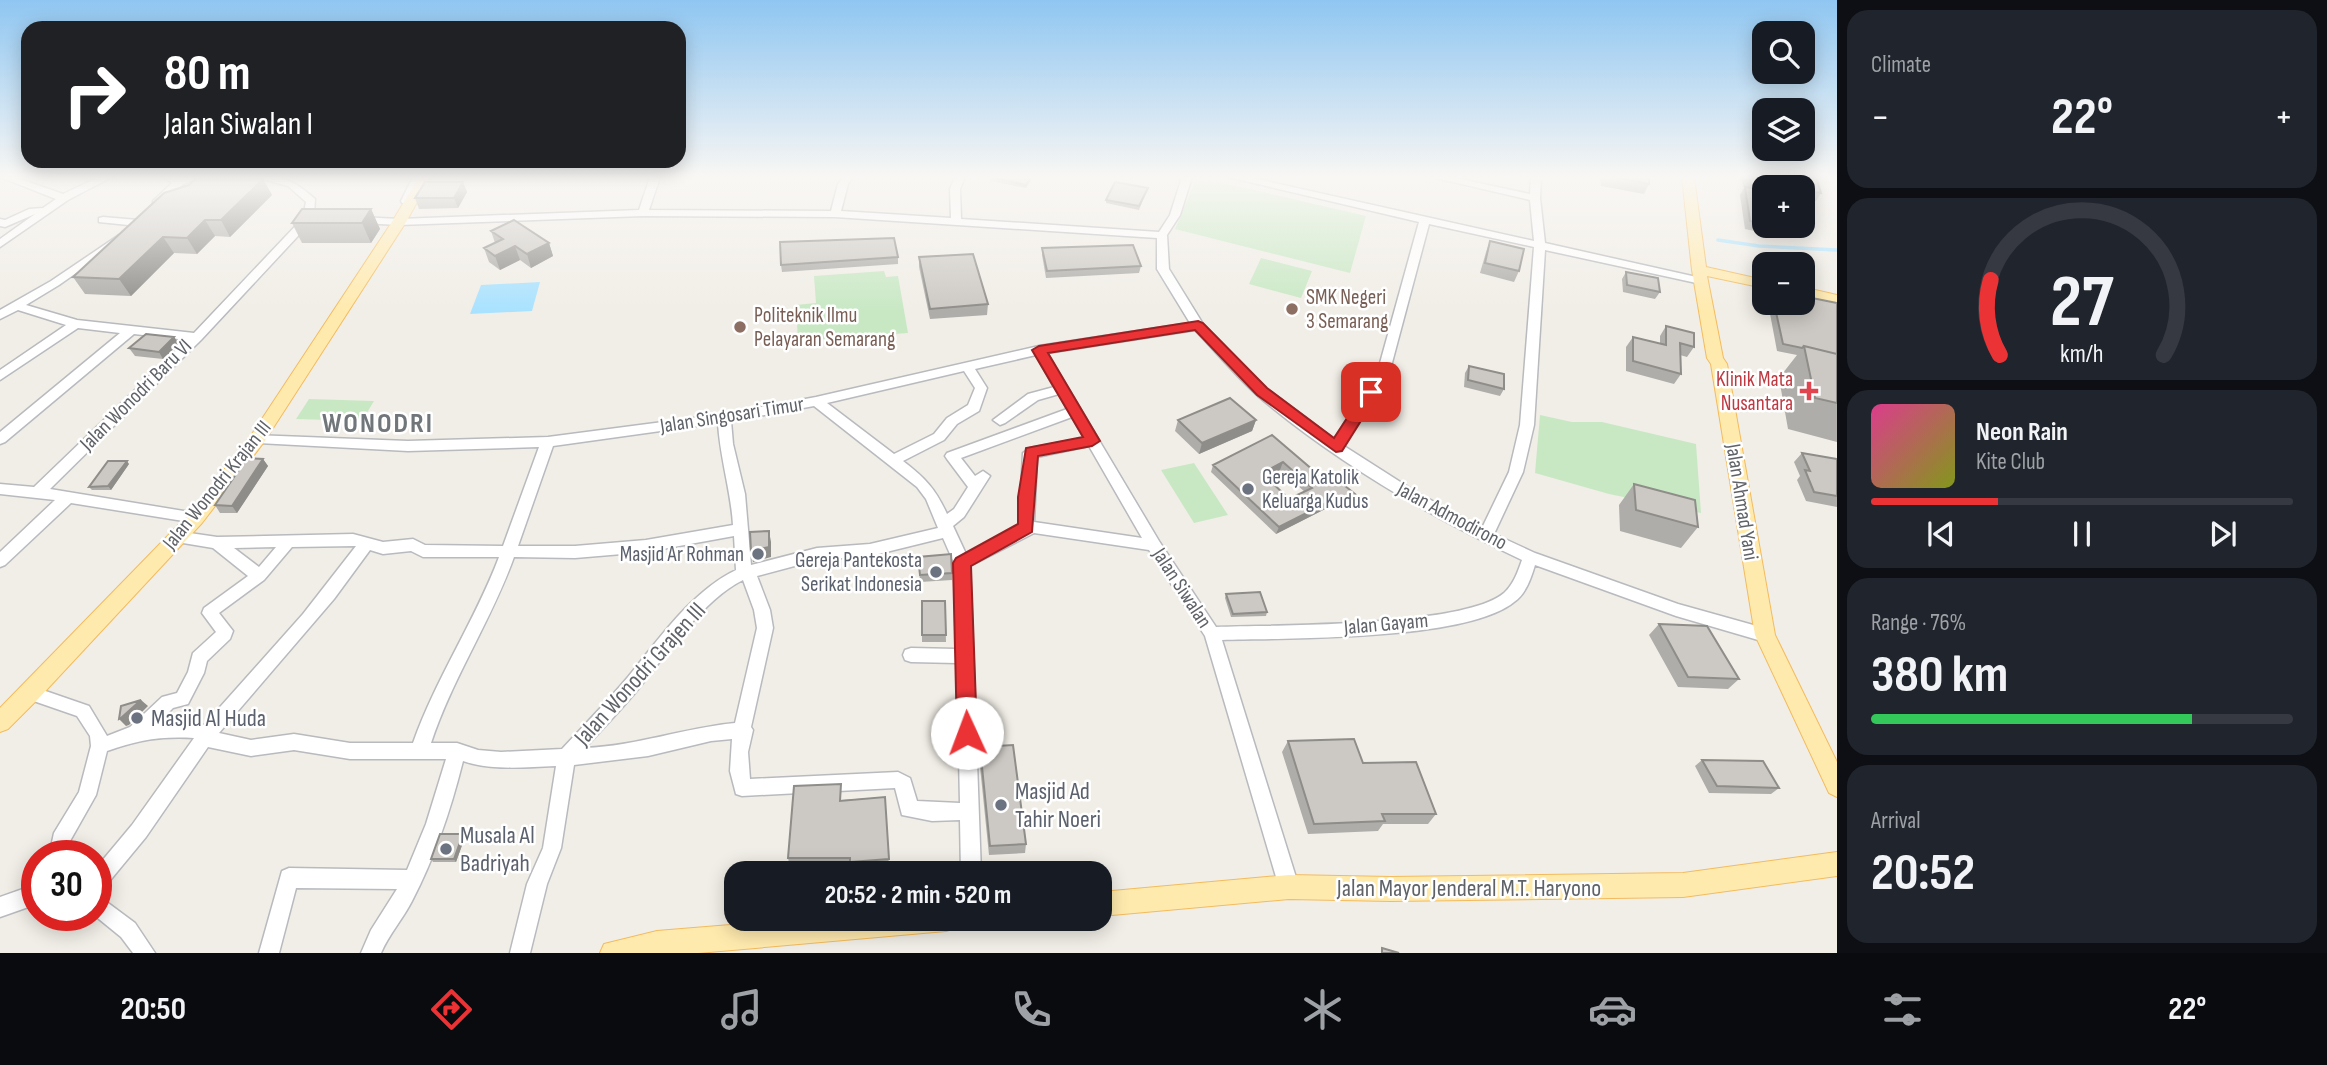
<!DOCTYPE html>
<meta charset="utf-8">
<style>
:root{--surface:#171b24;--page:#20242c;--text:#f1f3f6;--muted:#9ea1a6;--line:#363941;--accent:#eb3336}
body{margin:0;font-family:"Sofia Sans Condensed",sans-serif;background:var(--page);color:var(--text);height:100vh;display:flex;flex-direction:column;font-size:26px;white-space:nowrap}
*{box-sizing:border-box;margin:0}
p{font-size:23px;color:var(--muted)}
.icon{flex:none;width:38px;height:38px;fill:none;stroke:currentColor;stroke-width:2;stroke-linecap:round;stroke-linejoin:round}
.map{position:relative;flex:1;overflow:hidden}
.panel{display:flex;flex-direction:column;gap:10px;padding:10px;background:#0d0f14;width:490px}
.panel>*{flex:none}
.guide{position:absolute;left:21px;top:21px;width:665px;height:147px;border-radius:21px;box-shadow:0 4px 18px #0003;background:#202124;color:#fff;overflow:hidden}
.tools{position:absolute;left:1752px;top:21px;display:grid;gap:14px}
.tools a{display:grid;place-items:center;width:63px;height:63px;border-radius:14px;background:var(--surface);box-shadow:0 4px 18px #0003;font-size:35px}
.speed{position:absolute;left:21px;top:840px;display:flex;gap:14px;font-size:35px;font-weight:700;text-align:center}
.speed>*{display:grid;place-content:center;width:91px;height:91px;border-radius:50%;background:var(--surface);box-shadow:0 4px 18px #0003;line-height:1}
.speed .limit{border:10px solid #d22;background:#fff;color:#111}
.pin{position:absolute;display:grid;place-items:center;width:60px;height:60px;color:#fff;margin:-30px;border-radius:14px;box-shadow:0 4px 10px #0006}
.me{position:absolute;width:77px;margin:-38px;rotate:358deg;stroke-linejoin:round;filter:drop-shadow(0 0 5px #0008)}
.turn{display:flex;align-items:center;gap:24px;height:147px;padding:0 28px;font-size:32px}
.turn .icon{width:91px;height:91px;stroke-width:2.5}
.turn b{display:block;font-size:49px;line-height:60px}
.big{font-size:52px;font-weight:700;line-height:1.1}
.panel .tile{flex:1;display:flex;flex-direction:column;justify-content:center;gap:10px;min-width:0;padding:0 24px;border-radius:21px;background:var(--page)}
.panel .dial{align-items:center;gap:0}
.dial svg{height:182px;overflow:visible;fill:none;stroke:var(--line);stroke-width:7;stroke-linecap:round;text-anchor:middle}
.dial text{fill:var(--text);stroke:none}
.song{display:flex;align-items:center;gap:21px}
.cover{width:84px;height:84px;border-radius:10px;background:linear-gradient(135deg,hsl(330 70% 55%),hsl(70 70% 35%))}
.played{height:7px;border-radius:4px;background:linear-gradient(90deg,var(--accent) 30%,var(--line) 30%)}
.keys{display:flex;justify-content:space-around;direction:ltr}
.heat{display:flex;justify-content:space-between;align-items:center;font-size:38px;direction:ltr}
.charge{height:10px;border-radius:5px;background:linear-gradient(90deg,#34c759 76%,var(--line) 0)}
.trip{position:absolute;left:724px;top:861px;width:388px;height:70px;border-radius:21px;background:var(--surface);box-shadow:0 4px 18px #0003;font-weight:700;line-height:70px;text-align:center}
.tab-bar{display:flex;height:112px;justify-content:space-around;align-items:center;background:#090b0e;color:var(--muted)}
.tab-bar .icon{width:49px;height:49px}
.tab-bar .selected{color:var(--accent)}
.tab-bar b{font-size:32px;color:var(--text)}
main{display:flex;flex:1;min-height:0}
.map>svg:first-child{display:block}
</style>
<main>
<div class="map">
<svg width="1837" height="953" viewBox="0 0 1837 953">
<rect width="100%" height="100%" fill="#f1eee7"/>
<path fill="#c8e8c4" d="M1197,177l169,39 -16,57 -175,-44z
M1261,258l51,13 -11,27 -52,-14z
M884,271l2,6 12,-1 10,57 -110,8 -2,-36 20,-2 -2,-27z
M309,399l65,2 -12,20 -66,-2z
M1540,415l32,7h30l94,22 5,69 -92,-19 -74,-21z
M1194,463l34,52 -34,8 -33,-53z"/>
<path fill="#a9e2ff" d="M540,282l-8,29 -62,3 11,-29z"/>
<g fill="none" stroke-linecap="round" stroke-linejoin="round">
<path stroke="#a9e2ff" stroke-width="3.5" d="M1718,240l41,6 78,4"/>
<g stroke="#b8babe" stroke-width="3">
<path id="minor" d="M0,177h14l49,17 36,-17h13l-44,23 -68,47v-8l35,-25 -30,13 -5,-1v-7l5,1 24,-11 14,-1 13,-9z
M164,177h36l-17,7 -22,21h-8v-4l19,-18z
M255,177c30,0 37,2 60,22l-1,16 9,4 -5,3h-7l-110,118 -151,149 146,24 5,1 2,4 -2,4 -5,1 -125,-20 -66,62 -5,2v-15l55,-52 -55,-6v-10l34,3 153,-147 -53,-6 -129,108 -5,2v-12l120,-99 -42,-5 -78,52v-10l66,-45 -48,-15 -18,9v-9l51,-29 68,-46 4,1v4l-64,45 -33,20 51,15 117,13 109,-115 3,-16 -18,-16z
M413,177h10l-13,26h-8l-1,-2z
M650,177h10l-11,33 182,1 7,-27 5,-7h10l-5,7 -7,27 110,7 -1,-29 5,-12h10l-5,12 1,30 198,13 11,-17 12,-38h10l-12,38 -13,20 2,34 34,55 64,65 67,50 43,-65 42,-152 -191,-45h20l286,64 -4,-41 -99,-23h20l79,17 1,-17h10l-1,21 5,45 156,35 6,3 -6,3 -156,-34 -11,175 -11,47 -29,62 41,19 143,51 93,26 2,5 -2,5 -6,2 -89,-26 -141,-51c-4,13 -9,29 -21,37 -48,39 -227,36 -292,38l77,247 -3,7 -7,3 -7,-3 -3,-7 -74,-251 -56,-86 -115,-17 -64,33 11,307h-20l-1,-53 -28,1 -30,-6 -7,-27 -153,8 -6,-2 -6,-23 2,-32 -21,2 -63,15 -74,9 -13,83 -14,36 -17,69h-20l17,-69 16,-36 13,-82c-31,1 -63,5 -93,-5 -12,48 -28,96 -51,140 -9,18 -23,33 -31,52h-20l10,-23 26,-41 -101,-1 -17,65h-20l23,-82 7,-3 118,2 19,-46 20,-65h-96l-56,-9 -43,6 -43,-9 -62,90 -43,52 -7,3v-24l36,-43 62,-87c-34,-2 -55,2 -87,13l-11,44 -26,46 -2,15h-19l5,-23 25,-41 12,-46 -1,-10 -13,-20 -52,-18 -2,-5 2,-5 6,-2 58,20 18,30 23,-9 32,-30 15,-4 11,-21 5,-19 23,-21 -14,-19 2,-5 44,-32 -35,-28 -42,-7 -2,-4 2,-4 5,-2 41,6 136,-3 30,8 30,-3 12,6 78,1 36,-99 -131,4 -150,-8 -7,-5 2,-3 155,6 140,-4 176,-23 92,-17 223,-51 151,-23 -33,-54v-31l-322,-21 -192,-1 -244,9 -39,-2 -5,-3 5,-3 39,2 240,-9zM1429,224l105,23 -14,178 -11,47 -27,56 -66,-36 -72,-46 45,-72zM1195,330c21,22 41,46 63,66 79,67 171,120 264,164 -4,11 -8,24 -18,33 -40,34 -229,32 -288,34l-57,-86 -112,-188zM1036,355l18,32 -26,7 -35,26 7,5 5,-2 33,-23 21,-6 8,15 -120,44 -2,3 2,3 21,28 -14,22 -7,5c-12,-26 -22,-36 -44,-53l41,-21 13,-16 22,-13 8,-23 -12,-19zM964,371l11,17 -7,17 -21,13 -13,16 -40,20 -67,-51zM814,406l103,81 9,12 12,29 -68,16 -53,4 -66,17 -6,-71 -12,-50 -2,-23zM1072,417l12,21 -54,10 -7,5 -4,74 -53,27 -13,-28 11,-9 26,-41 -7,-5 -8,5 -14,-18zM718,423c2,35 13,68 15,102l-87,15 -71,6h-57l35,-100zM1089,446l53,92 -108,-16 3,-65zM734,536l2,34c-44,21 -78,70 -108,107 -21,25 -44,48 -66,72l-61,3 -23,-2 -21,-7h-26c21,-64 60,-122 83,-186l61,1 71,-6zM943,538l11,25 2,86 -45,-1 -6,2 -2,5 2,5 6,2 46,1 3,140 -43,-2 -7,-23 -12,-6 -148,7 -2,-27 5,-22 -2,-3 22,-99 -3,-18 -13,-34 60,-16 53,-4zM356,546l-53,68 -99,111 -45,-3 14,-14 15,-4 16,-31 3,-12 23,-22 3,-8 -14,-18 45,-33 28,-33zM276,547l-17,20 -25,-19zM370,550l13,4 28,-3 12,6h76c-24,64 -63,121 -86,186h-63l-56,-9 -43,6 -32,-7 115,-134zM743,580l11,30 3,18 -22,95c-51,5 -99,23 -150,25 18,-20 37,-39 54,-60 28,-34 65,-89 104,-108z
M103,217l35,3 5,3 -5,3 -39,-4v-4z
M37,884v20l-37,13v-20z
M96,894l39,29 20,30h-22l-12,-16 -27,-22h2z"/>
</g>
<g stroke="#f3bb5e" stroke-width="2">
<path id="major" d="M419,177h12l-25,45 -142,220 -62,81 -164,176 -30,30 -8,3v-24l190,-195 62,-79 140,-212z
M1682,177h12l12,90 58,13v8l-57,-12 16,82 4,6 48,271 62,127v35l-8,-4 -74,-158 -44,-271 -4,-6 -15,-88z
M1802,287l35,8v8l-35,-8z
M1837,852v24l-154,21 -292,4 -102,-2 -188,17v-24l188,-17 102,2 292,-4z
M804,919h154l-3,9 -9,3 -248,22h-98l4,-9 53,-13z"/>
</g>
<use href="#minor" fill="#fff" fill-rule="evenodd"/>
<use href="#major" fill="#ffeaae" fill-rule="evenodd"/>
</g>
<path fill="#afada9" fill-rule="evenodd" d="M1033,177l-7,11 -35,-7 1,-3z
M1600,177h49v7l-5,10 -43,-8z
M1741,177h75l5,16 -5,8 -14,-2v-12h-38v39h23l1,3 -6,8 -37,-8 -5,-34 4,-7z
M252,178l11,1 9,16 -42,42 -15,-1 -18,18 -23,-1 -43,43 -46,-2 -12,-17 116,-92z
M463,182l4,10 -9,16 -39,1 -4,-11z
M1148,188l-9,22 -33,-7v-3z
M371,209l9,20 -9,14h-69l-10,-20z
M491,231l58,12 4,13 -22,12 -11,-8 -20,10 -11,-8 -5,-14 11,-5z
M1490,241l29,30 -5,11 -34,-9 6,-21z
M1042,248l99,18 -2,7 -93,5 -4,-23z
M1770,254l25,10h-25l-2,-6z
M898,257v7l-116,8 -1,-7z
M919,257l69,47 -1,11 -57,4 -11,-52z
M1626,272l34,20 -5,7 -32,-7 -1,-13z
M1768,303h69v139l-49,-13 -9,-51 18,-23 -20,-4z
M1666,326l28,21 -7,10 -7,-2 1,19 -7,10 -48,-13v-24l7,-10 27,7v-8z
M174,337l5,7 -16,15 -28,-3 -6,-8z
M1469,366l35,23 -4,7 -36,-9 1,-14z
M1178,420h78l-4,11 -53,23 -24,-23z
M1272,435l48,41 35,18 -3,7 -17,9 -4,-4 -55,28 -65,-62 2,-7zM1280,470l25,22 -16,7 -23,-22z
M1802,453l35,6v48l-31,-6 -9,-21 3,-4 -6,-14z
M263,459l5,7 -31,47h-17l-5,-8z
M129,464l-18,26h-19l-3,-3z
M1634,484l64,43 -17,21 -61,-17 -1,-26z
M918,557l34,16v7l-32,2z
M1226,594l41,18 -1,4 -35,1 -6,-19z
M922,601h23l1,41h-24z
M1659,624l80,55 -11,10 -50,-2 -29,-52z
M1288,741l75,22 73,51 -8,10h-45l-5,7 -70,3 -26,-82z
M980,747l46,97 -1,9 -36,2 -10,-98z
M1702,760l77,28 -8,6 -62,-1 -14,-27z
M841,784v16l44,-3 4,71 -38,3v-4h-61l-2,-9z
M465,837l-9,25h-23l-2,-3z"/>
<path fill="#8f8d89" d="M251,177l5,9 7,-7 9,16 -42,42 -9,-17 20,-42z
M463,182l4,10 -9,16 -4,-10z
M371,209l9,20 -9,14 -9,-20z
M205,220l10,16 -18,18 -10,-16z
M163,237l11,16 -43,43 -12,-17z
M549,243l4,13 -22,12 -4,-14z
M515,246l5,14 -20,10 -5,-14z
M174,337l5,7 -16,15 -4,-7z
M1256,420l-4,11 -53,23 3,-11z
M263,459l5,7 -31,47 -5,-7z
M127,461l2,3 -18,26 -3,-4z
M1283,462l-3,8 -21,10 3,-7z
M1355,494l-3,7 -17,9 4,-7z
M1334,499l-3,7 -55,28 3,-7z
M769,531l2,11v15l-18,5 -2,-11z
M141,700l7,6 -19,19 -3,1 -7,-7z
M463,834l2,3 -9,25 -2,-3z"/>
<path fill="#ccc9c4" stroke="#8f8d89" stroke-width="2" fill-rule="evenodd" d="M198,177h43l22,2 -42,41h-16l-18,18 -24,-1 -44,42 -46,-2 91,-84 25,-8z
M992,177h39l-5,8z
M1614,177h35v7z
M1749,177h67l5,16 -19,-3v-3h-38v37l-14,-3 -5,-34 7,1z
M425,182h38l-9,16h-39z
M1115,182l33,6 -9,18 -33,-6z
M302,209h69l-9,14h-70z
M514,220l35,23 -22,11 -12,-8 -20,10 -11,-8 19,-9 -12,-8z
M1772,226h15l1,3z
M894,238l4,19 -117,8 -1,-23z
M1490,241l34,8 -5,22 -34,-8z
M1133,245l8,21 -94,5 -5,-23z
M973,254l15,50 -58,5 -11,-52z
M1770,254l22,4 3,6h-21z
M1626,272l32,6 2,14 -33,-7z
M1802,296l35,7v51l-33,-8 -2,2 -19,-4 -9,-41h28z
M1666,326l28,7v14l-14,-4 1,31 -48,-13v-24l33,8z
M146,334l28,3 -15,15 -30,-4z
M1804,346l33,8v49l-22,-5z
M1469,366l35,8v15l-36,-9z
M1230,398l26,22 -54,23 -24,-23z
M1272,435l48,41 8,-4 27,22 -16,9 -5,-4 -55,28 -66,-62zM1283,462l29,26 -23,11 -27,-26z
M1802,453l35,6v37l-23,-4 -9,-22 5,1z
M247,458l16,1 -31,47 -17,-1z
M108,461h19l-19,25 -19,1z
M1634,484l61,16 3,27 -62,-17z
M769,531v16l-18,4 -1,-19z
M951,554l1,19 -32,2 -2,-18z
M1260,592l7,20 -34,2 -7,-20z
M922,601h23l1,34h-24z
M1659,624l48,2 32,53 -51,-2z
M141,700l-20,18 -2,1 2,-13z
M1354,739l9,24 53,-1 20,52h-54l3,7 -71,3 -26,-83z
M1013,745l13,99 -36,2 -10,-99z
M1702,760l61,1 16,27 -62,-2z
M841,784l-1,17 45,-4 4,62 -39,3v-4h-62l6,-72z
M440,834h23l-9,25h-23z
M1382,948l17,5h-17z"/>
<linearGradient id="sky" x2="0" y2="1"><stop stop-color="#8fc6f1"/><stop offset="0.57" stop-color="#f9f7f4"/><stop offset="1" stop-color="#f9f7f4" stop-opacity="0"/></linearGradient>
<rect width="1837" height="311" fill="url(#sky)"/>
<path fill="#eb3336" stroke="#992123" stroke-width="2" d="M1198,321l5,2 64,65 67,50 32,-49h11l2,3 -37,59 -6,1 -79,-57 -62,-65 -147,23 52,88 -8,5 -54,10 -6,76 -61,34 6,167 -3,7 -7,2 -7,-2 -3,-7 -4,-170 3,-5 62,-34v-27l8,-49 57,-11 -51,-87 7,-4z"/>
<g fill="#8d6e63" stroke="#fff" stroke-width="2.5">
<circle cx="1292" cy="309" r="7"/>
<circle cx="740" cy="327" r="7"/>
</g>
<path fill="#e0444e" stroke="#fff" stroke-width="2.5" d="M1805.5 380.5h7v7h7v7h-7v7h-7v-7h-7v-7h7z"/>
<g fill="#6b7280" stroke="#fff" stroke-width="2.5">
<circle cx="1248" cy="489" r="7"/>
<circle cx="758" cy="554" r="7"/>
<circle cx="936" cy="572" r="7"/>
<circle cx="137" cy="718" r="7"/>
<circle cx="1001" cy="805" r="7"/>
<circle cx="446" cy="849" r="7"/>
</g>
<g text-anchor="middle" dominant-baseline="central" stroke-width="5" stroke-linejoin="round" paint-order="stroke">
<g font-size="21" fill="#785e54" stroke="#fff" text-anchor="start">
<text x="1306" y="297">SMK Negeri<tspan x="1306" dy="24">3 Semarang</tspan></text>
<text x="754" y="315">Politeknik Ilmu<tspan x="754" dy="24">Pelayaran Semarang</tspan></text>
</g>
<g font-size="21" fill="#be3a42" stroke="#fff" text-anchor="end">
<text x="1793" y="379">Klinik Mata<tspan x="1793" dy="24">Nusantara</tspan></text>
</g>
<g font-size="21" fill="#5f6368" stroke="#fff">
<text transform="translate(136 395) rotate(-45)">Jalan Wonodri Baru VI</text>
<text transform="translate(732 415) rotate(-9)">Jalan Singosari Timur</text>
<text transform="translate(217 485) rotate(-51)">Jalan Wonodri Krajan III</text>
<text transform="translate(1742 502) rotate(81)">Jalan Ahmad Yani</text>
<text transform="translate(1452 516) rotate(28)">Jalan Admodirono</text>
<text transform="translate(1182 588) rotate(57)">Jalan Siwalan</text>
<text transform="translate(1386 624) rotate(-5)">Jalan Gayam</text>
</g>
<g font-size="21" fill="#5b616d" stroke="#fff" text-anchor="end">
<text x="1262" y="477" text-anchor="start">Gereja Katolik<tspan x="1262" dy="24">Keluarga Kudus</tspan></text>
<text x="744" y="554">Masjid Ar Rohman</text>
<text x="922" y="560">Gereja Pantekosta<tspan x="922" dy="24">Serikat Indonesia</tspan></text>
</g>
<g font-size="24" fill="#5f6368" stroke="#fff">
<text transform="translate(640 674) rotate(-48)">Jalan Wonodri Grajen III</text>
<text x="1469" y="888">Jalan Mayor Jenderal M.T. Haryono</text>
</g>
<g font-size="24" fill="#5b616d" stroke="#fff" text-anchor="start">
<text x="151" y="718">Masjid Al Huda</text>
<text x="1015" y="791">Masjid Ad<tspan x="1015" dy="28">Tahir Noeri</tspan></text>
<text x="460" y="835">Musala Al<tspan x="460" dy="28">Badriyah</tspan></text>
</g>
<g font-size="28" font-weight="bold" letter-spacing="2" fill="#70767a" stroke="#fff">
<text x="378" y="423">WONODRI</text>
</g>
</g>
</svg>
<div class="tools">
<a><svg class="icon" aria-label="search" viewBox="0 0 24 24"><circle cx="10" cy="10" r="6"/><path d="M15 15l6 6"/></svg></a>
<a><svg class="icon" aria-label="layers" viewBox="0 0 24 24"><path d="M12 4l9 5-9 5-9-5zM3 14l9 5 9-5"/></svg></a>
<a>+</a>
<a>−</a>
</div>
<div class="speed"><div class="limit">30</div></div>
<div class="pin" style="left:1371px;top:392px;background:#d93025"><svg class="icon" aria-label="arrive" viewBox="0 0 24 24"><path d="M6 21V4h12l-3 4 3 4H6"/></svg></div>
<svg class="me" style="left:967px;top:733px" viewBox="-20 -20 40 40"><circle r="19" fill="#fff"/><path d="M0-13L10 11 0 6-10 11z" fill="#eb3336"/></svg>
<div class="trip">20:52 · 2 min · 520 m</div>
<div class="guide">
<div class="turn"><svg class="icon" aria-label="right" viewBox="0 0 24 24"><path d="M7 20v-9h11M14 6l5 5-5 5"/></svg><div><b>80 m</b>Jalan Siwalan I</div></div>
</div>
</div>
<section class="panel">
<div class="tile"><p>Climate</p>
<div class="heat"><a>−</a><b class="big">22°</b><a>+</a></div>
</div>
<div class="tile dial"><svg viewBox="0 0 100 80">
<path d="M14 69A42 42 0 1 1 86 69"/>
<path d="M14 69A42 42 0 0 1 10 36" stroke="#eb3336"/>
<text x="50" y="56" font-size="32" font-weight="700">27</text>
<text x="50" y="72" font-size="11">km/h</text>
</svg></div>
<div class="tile">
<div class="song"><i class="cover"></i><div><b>Neon Rain</b><p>Kite Club</p></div></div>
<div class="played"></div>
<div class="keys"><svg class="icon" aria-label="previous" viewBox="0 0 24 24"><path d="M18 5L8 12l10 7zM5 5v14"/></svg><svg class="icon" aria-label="pause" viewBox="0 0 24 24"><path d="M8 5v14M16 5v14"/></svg><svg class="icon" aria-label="next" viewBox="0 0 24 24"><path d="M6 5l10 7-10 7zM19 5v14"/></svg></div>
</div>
<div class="tile"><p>Range · 76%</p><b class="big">380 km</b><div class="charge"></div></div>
<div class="tile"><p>Arrival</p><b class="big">20:52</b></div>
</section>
</main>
<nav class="tab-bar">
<b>20:50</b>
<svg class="icon selected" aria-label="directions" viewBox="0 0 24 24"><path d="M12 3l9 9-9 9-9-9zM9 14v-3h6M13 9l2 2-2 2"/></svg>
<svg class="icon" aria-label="music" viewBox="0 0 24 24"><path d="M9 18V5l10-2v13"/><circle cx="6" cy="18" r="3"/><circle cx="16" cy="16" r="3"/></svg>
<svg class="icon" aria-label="phone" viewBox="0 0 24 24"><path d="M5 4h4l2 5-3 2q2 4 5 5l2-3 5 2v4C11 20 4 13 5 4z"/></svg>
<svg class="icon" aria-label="climate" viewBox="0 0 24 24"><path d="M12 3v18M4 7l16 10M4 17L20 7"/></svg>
<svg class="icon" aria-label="car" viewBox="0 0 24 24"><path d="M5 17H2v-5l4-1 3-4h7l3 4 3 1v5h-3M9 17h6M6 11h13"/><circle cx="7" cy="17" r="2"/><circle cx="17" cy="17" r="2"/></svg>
<svg class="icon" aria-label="filters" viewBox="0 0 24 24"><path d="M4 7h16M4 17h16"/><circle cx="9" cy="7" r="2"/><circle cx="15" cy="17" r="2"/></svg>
<b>22°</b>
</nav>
